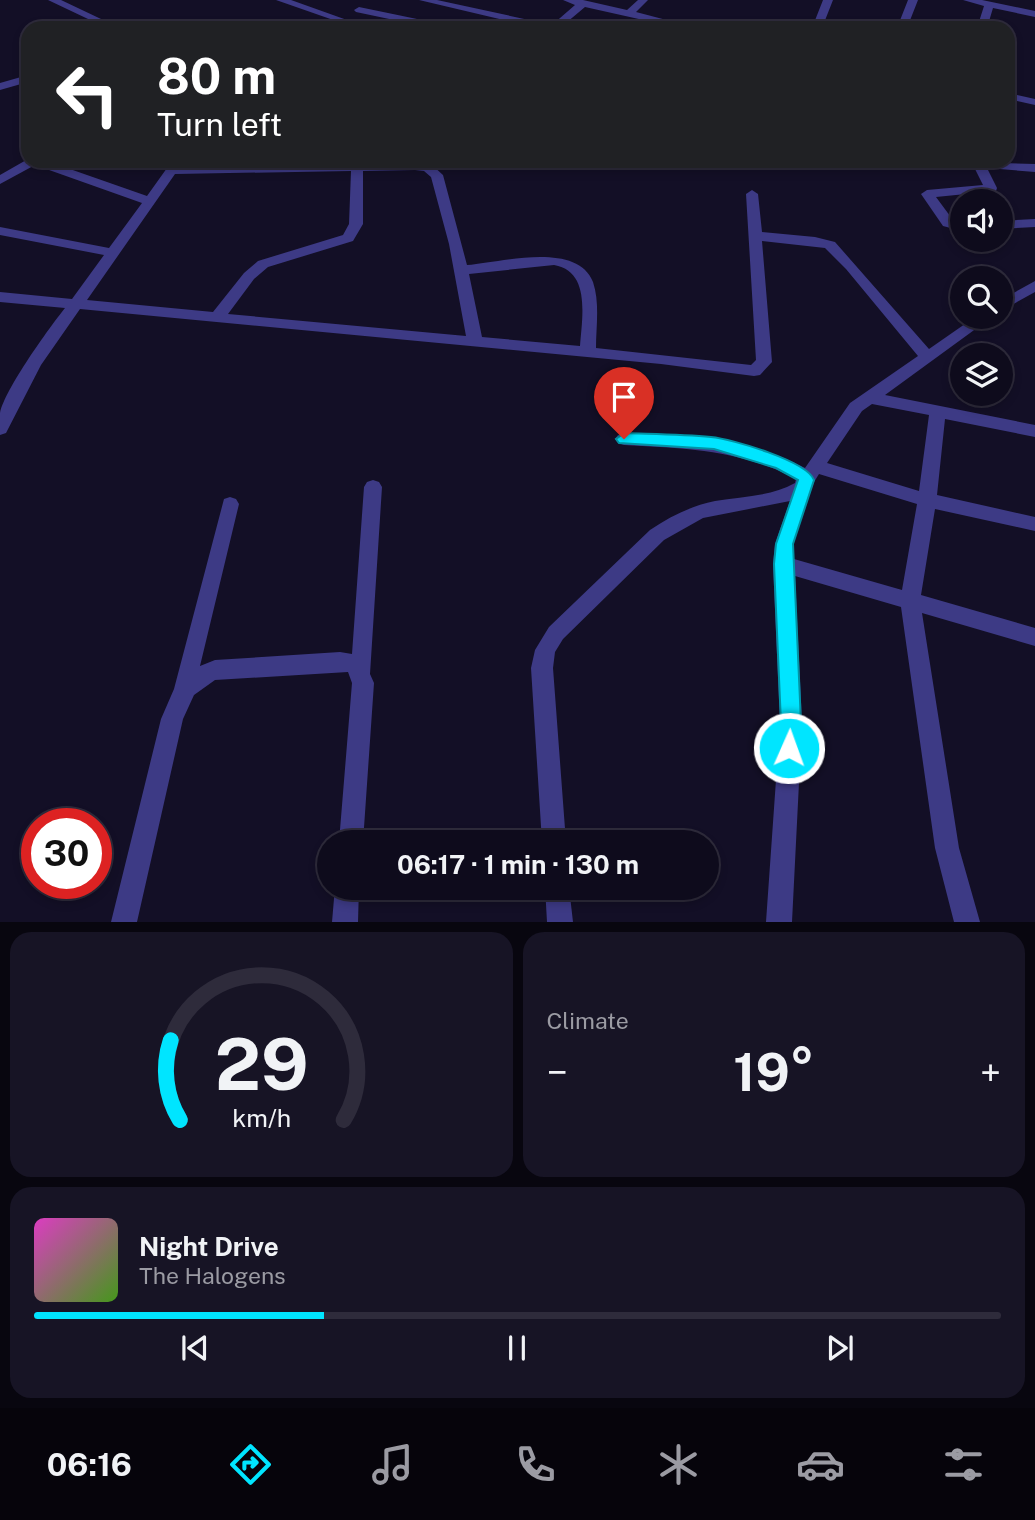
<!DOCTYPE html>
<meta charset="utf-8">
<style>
:root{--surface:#0e0b1c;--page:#171425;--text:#f1f3f6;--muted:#9b9ba3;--line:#2e2b3b;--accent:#00e5ff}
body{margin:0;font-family:"Public Sans",sans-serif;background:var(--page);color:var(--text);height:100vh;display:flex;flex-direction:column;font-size:26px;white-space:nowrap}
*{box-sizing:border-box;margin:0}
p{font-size:23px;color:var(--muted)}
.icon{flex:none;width:38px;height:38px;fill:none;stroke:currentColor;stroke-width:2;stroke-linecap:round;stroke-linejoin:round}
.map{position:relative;height:922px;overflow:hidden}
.panel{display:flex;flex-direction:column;gap:10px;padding:10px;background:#08060f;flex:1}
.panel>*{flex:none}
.guide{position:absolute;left:21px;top:21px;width:994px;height:147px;border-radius:21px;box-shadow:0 4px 10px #0003,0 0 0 2px var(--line);background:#202124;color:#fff;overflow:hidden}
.tools{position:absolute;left:950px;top:189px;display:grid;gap:14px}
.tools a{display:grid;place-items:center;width:63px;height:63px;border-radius:50%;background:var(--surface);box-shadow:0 4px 10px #0003,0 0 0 2px var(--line);font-size:35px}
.speed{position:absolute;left:21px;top:808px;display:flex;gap:14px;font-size:35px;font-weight:700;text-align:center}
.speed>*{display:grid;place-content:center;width:91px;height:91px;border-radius:50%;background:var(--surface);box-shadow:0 4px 10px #0003,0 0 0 2px var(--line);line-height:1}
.speed .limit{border:10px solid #d22;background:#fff;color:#111}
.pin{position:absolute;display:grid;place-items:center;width:60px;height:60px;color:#fff;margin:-72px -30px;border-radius:50% 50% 50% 0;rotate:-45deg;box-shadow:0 0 7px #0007}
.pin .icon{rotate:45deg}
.me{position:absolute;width:77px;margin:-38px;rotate:2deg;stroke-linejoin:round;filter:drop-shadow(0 0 5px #0008)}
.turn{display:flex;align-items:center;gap:24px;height:147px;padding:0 21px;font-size:32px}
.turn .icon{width:91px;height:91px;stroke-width:2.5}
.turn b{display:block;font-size:49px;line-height:60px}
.big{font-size:52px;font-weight:700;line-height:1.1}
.panel .widget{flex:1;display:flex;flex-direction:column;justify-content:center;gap:10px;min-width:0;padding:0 24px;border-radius:21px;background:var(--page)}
.panel .dial{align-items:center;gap:0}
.dial svg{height:182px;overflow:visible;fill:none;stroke:var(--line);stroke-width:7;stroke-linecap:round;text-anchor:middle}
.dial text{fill:var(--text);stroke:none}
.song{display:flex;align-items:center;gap:21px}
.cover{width:84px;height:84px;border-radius:10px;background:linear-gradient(135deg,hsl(310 70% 55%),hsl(100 70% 35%))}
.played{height:7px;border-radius:4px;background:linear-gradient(90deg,var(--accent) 30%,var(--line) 30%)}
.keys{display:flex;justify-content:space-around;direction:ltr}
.heat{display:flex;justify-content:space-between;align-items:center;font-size:38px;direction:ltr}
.panel .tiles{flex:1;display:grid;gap:10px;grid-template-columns:1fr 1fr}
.widget:last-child{grid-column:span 2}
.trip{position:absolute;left:317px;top:830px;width:402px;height:70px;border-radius:35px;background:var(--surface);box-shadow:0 4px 10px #0003,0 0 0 2px var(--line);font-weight:700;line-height:70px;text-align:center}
.tabs{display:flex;height:112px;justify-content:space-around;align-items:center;background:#06040b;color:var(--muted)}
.tabs .icon{width:49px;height:49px}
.tabs .selected{color:var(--accent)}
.tabs b{font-size:32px;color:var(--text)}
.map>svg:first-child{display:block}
</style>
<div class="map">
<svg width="1035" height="922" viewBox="0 0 1035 922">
<rect width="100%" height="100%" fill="#130f26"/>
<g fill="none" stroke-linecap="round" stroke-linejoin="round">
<path fill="#3d3a85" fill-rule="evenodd" d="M48,0h13l59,28h-13z
M276,0h15l56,20 -8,2z
M419,0h18l115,25 23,-20 -12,-5h20l44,10 11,-10h10l-12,12 61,16h-18l-94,-21 -25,21h-22z
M823,0h10l-11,28h-10z
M908,0h10l-11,28h-10z
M963,0h19l53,11v6l-42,-9 -6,20h-10l7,-22z
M359,7l87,18 5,3h-19l-76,-16 -2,-2z
M28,75v7l-28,8v-7z
M1008,93l27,6v6l-27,-6z
M28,159l19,2 100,35 25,-35h12l-3,5 234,-4 17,3 11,10 24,90c35,-3 110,-24 126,17 7,21 3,45 3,66l155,17 5,-5 -10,-166 6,-4 6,4 4,38 53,5 20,5 94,107 46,-32h17l-107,78 150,30v12l-90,-18 -8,76 98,22v14l-100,-22 -14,86 114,33v18l-113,-33 37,235 21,74h-26l-19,-74 -34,-241 -106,-31 7,147 -10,199h-26l14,-199 -7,-159 2,-20 15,-43 -87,17 -39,22 -101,99 -8,13 -2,16 13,174h-24l-11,-174 4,-18 14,-23 101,-97c21,-14 41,-24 65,-29 27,-5 55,-4 80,-18l1,-4c-54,-29 -112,-31 -172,-34l-6,-2 -3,-4 3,-4c12,-4 26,-1 38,-1 52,3 102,9 149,34l45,-65 68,-47 -72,-87 -21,-21 -63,-7 10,121 -12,13 -6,1 -93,-12 -581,-55 -39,56 -35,68 -6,2c0,-7 0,-15 0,-22 5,-24 49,-85 65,-105l-65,-6v-10l72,7 32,-44 -104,-20v-8l109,21 33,-45 -107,-38 -35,19v-9zM415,170l9,1 7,6 18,67 17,92 -238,-22 26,-35 14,-12 85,-26 10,-17v-53zM351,171l-2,53 -6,11 -85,26 -14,12 -31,39 -126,-12 88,-126zM554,265c37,6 28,53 26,81l-98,-9 -13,-63zM872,404l57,11 -10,76 -92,-28 35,-52zM819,474l98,30 -15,86 -108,-31 -1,-15 21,-62z
M936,161l99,3v8l-48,-4 10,20 -1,3 -60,6 17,23 9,3v8l-19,-5 -22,-32 6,-4 56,-5 -9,-18 -32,-2z
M1035,219v8l-34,2v-8z
M1035,281v11l-34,19v-11z
M373,480l6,2 3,5 -12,187 4,9 -11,159h-24l13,-159 -4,-11 -133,8 -21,15 -11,24 -46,203h-26l50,-203 13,-30 50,-190 6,-2 6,2 3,5 -39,162 15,-6 125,-8 12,2 12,-167 3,-5z
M335,887h24l-1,35h-26z
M545,887h24l4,35h-26z"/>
</g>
<path fill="#00e5ff" stroke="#0095a6" stroke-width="2" d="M624,433c29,1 59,1 87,4 21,2 96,24 103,43l-21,64 8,179 -5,32 -7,3 -7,-3 -3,-7 2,-25 -7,-159 2,-20 22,-64 -22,-12 -62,-19 -95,-6 -3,-4z"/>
</svg>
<div class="tools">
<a><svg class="icon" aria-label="sound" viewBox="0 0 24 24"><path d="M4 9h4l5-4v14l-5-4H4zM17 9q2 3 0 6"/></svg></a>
<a><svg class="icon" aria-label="search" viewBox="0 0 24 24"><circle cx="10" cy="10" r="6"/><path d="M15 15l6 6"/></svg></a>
<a><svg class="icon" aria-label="layers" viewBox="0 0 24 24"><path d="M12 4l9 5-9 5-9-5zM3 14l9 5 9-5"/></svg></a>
</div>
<div class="speed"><div class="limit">30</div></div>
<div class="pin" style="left:624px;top:439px;background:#d93025"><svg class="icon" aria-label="arrive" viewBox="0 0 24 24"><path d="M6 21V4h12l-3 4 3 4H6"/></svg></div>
<svg class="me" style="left:789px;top:748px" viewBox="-20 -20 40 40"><circle r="17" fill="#00e5ff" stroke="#fff" stroke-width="3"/><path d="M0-11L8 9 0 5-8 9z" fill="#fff"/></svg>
<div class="trip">06:17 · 1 min · 130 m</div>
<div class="guide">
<div class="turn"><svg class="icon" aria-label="left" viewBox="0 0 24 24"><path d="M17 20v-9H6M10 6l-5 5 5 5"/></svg><div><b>80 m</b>Turn left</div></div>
</div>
</div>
<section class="panel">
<div class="tiles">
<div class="widget dial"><svg viewBox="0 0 100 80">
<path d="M14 69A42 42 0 1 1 86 69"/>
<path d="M14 69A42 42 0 0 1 10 34" stroke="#00e5ff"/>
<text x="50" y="56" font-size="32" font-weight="700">29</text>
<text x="50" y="72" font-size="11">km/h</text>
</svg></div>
<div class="widget"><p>Climate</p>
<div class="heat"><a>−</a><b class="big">19°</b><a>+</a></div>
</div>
<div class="widget">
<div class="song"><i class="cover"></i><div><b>Night Drive</b><p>The Halogens</p></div></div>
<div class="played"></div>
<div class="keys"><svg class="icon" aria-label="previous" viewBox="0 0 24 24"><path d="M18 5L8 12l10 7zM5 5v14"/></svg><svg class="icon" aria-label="pause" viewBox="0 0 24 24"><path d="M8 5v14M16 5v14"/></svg><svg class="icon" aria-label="next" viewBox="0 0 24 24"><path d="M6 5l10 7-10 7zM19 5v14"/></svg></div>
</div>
</div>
</section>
<nav class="tabs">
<b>06:16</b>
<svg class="icon selected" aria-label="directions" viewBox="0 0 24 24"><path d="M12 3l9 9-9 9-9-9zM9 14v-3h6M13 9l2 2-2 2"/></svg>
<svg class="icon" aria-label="music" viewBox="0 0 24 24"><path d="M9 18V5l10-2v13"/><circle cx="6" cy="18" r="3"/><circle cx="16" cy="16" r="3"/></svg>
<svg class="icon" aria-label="phone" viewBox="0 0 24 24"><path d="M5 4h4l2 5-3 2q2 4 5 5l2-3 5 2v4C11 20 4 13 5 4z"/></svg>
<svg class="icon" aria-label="climate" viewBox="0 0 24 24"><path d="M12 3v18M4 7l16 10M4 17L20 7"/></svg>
<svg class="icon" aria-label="car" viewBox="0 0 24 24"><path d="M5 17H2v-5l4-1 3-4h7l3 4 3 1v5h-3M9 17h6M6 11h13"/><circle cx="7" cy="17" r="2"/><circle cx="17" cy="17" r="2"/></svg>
<svg class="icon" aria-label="filters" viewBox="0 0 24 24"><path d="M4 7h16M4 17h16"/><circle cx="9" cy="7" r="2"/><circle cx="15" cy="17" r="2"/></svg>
</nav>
